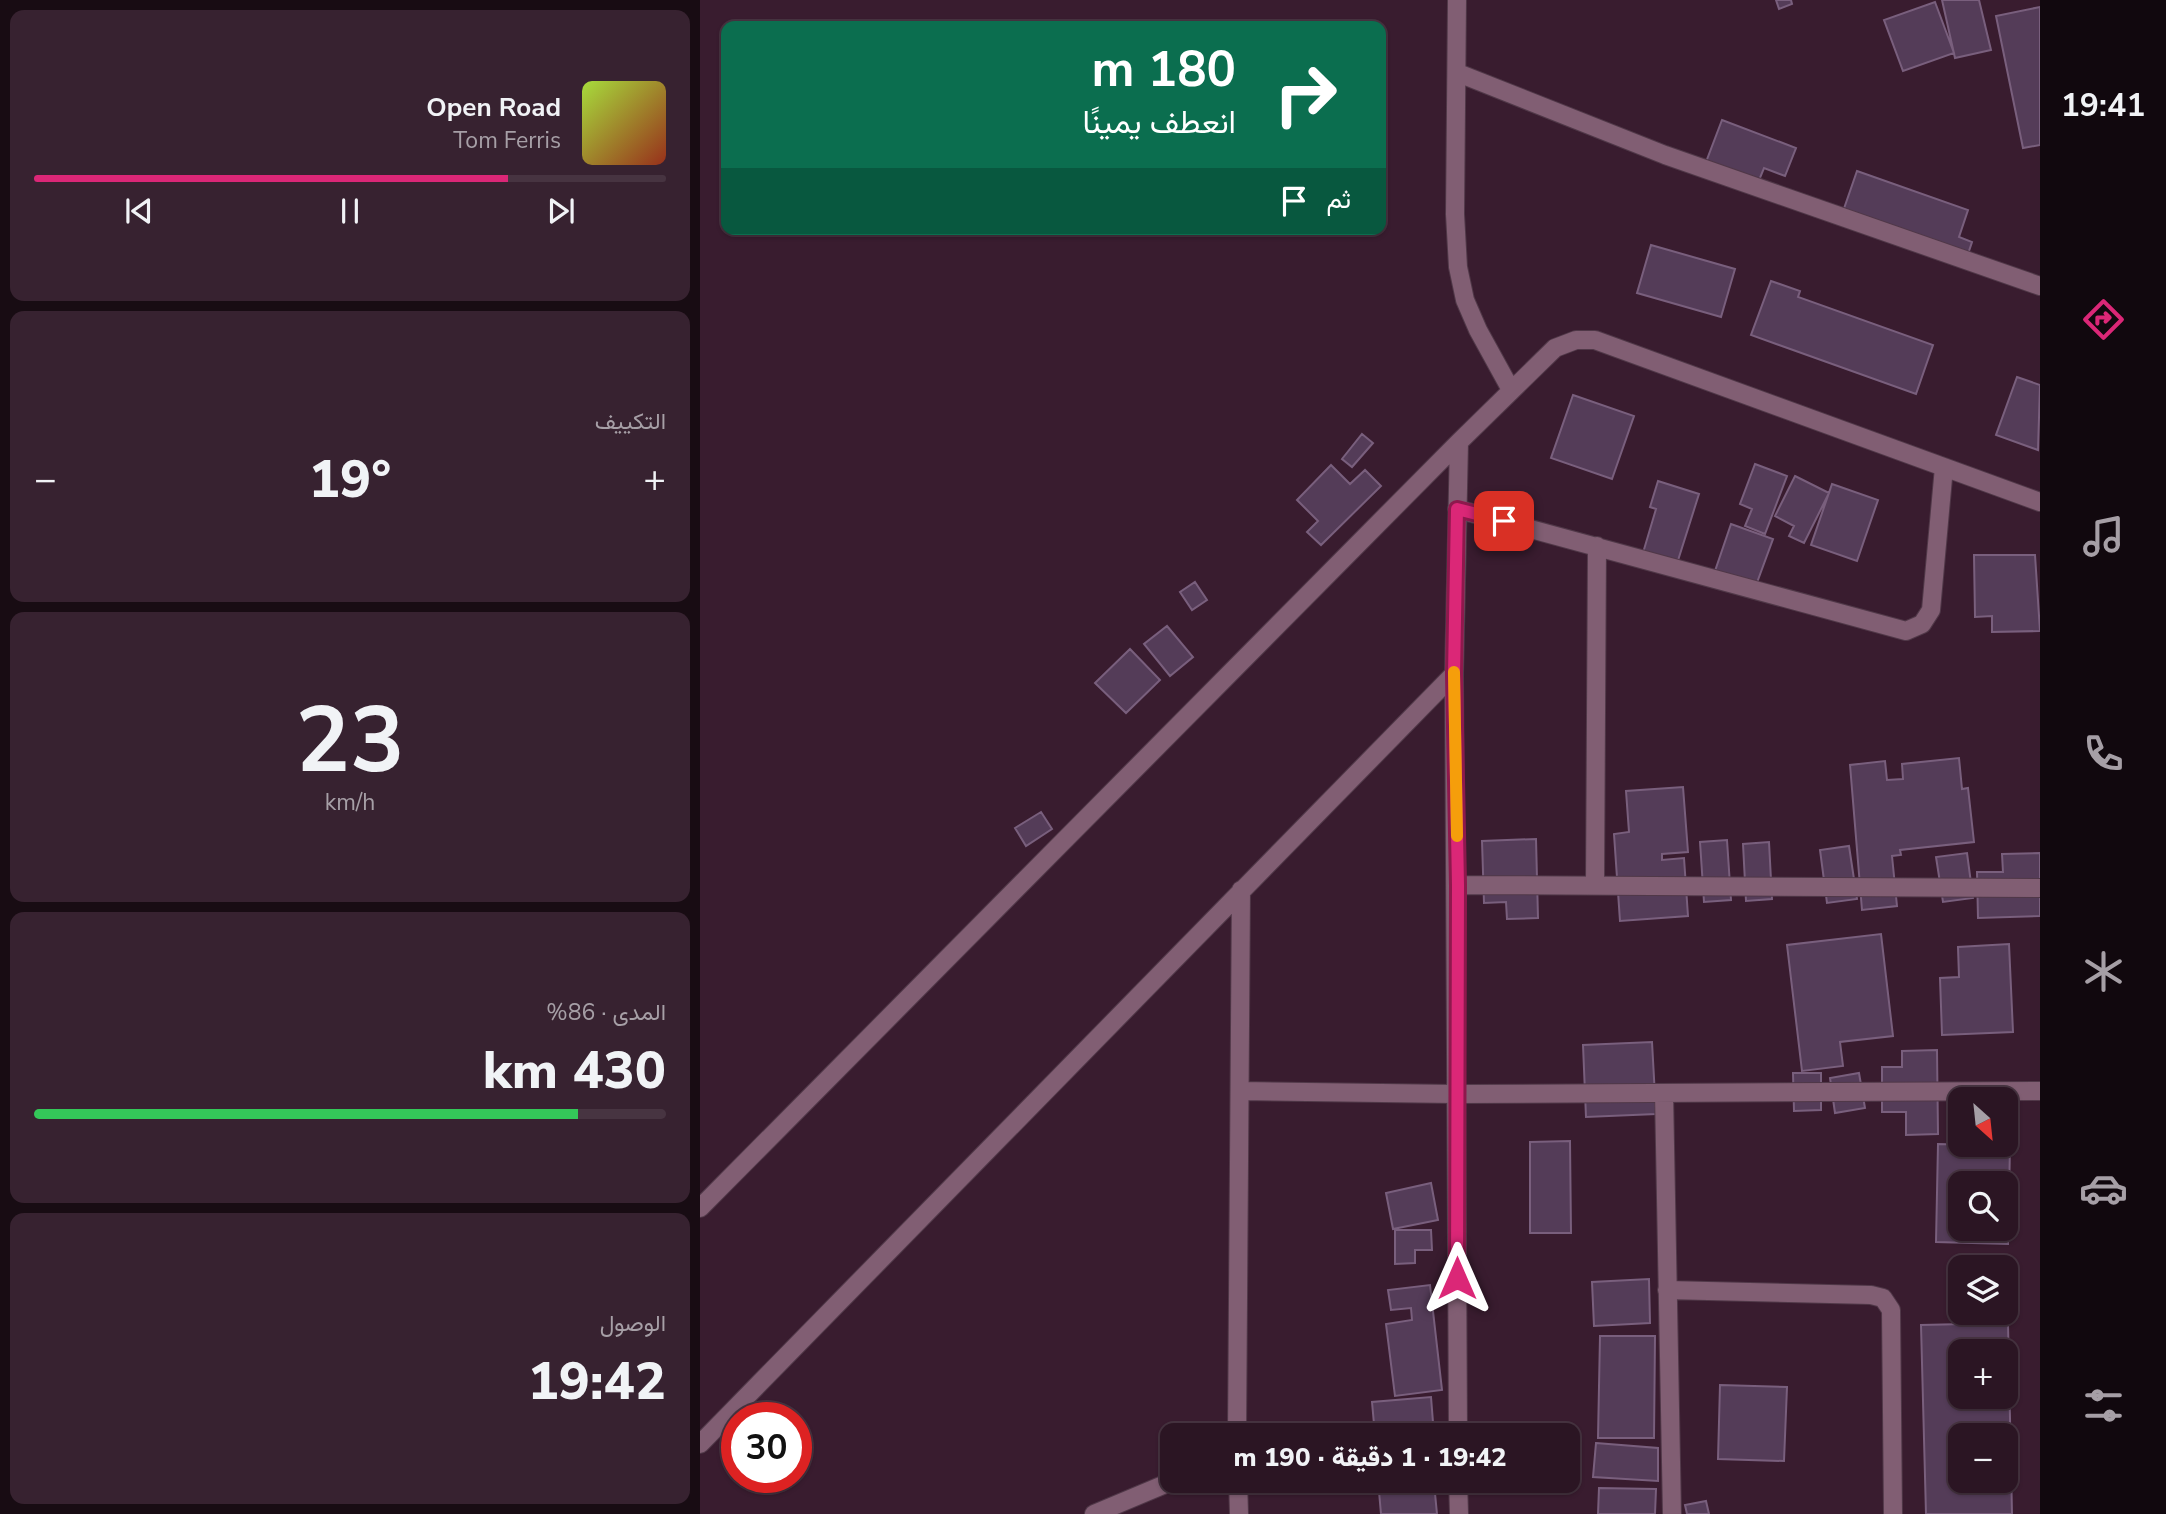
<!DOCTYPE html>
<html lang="ar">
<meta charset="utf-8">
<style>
:root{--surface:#2b1523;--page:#372230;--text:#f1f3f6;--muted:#a69fa6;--line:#473441;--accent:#db2777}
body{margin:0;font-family:"Nunito Sans",Vazirmatn,sans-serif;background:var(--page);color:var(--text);direction:rtl;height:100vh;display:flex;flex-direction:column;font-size:26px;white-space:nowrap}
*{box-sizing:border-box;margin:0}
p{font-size:23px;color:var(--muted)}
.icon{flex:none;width:38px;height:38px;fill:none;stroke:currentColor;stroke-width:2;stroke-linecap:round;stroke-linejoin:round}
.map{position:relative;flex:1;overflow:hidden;direction:ltr}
.drawer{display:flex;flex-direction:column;gap:10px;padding:10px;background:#180c13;width:700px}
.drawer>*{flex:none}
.banner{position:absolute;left:21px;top:21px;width:665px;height:214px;border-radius:14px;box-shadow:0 2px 5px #0004,0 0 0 2px var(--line);direction:rtl;background:#0b6e4f;color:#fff;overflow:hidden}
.needle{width:46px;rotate:153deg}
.buttons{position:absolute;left:1248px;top:1087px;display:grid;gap:14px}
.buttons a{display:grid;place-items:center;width:70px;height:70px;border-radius:14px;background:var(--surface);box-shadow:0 2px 5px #0004,0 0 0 2px var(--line);font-size:35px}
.speed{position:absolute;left:21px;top:1402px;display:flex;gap:14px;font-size:35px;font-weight:700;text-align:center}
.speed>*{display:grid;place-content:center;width:91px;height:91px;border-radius:50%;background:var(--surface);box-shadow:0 2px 5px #0004,0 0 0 2px var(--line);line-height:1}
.speed .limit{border:10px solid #d22;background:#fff;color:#111}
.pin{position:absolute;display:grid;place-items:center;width:60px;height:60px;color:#fff;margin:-30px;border-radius:14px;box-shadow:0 4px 10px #0006}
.me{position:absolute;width:77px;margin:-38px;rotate:0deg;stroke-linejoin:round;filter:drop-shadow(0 0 5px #0008)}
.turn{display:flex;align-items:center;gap:24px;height:147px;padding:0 35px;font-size:32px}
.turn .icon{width:91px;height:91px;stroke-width:2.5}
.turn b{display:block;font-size:49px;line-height:60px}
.then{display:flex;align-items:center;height:66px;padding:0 35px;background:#0003;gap:14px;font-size:26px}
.big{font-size:52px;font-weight:800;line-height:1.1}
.drawer .widget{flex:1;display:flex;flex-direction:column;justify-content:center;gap:10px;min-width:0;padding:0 24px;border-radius:14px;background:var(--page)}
.drawer .dial{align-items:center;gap:0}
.dial b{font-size:91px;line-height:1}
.song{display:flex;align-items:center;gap:21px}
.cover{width:84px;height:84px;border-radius:10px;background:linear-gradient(135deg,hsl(80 70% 55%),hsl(10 70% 35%))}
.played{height:7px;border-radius:4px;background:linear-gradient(90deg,var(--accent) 75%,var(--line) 75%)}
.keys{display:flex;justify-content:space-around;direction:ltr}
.heat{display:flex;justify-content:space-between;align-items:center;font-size:38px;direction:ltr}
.charge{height:10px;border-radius:5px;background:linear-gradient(90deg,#34c759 86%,var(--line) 0)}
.trip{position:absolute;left:460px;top:1423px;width:420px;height:70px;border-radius:14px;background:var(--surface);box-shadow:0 2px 5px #0004,0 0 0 2px var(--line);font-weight:800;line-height:70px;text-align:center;direction:rtl}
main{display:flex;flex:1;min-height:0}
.tabs{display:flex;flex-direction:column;width:126px;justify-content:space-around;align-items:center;background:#11080e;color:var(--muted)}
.tabs .icon{width:49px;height:49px}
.tabs .current{color:var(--accent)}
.tabs b{font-size:32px;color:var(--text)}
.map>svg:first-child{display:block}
</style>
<main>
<nav class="tabs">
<b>19:41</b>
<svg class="icon current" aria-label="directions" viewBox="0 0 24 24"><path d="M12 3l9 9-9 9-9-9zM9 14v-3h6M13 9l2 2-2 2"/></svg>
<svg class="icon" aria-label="music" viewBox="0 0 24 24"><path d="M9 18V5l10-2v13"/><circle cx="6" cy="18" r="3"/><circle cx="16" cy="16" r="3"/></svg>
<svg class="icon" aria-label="phone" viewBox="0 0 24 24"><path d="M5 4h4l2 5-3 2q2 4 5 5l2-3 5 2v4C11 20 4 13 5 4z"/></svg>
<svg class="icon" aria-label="climate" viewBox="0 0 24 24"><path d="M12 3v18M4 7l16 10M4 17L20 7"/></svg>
<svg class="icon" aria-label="car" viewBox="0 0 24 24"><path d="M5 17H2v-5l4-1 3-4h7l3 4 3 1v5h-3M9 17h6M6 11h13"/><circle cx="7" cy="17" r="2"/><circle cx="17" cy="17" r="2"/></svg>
<svg class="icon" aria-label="filters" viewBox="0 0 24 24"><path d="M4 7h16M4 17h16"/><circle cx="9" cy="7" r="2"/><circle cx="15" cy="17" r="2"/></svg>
</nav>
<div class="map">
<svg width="1340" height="1514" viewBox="0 0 1340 1514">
<rect width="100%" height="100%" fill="#391c2f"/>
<path fill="#543c58" stroke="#795f7d" stroke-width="2" fill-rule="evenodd" d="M1076,0h15l1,4 -13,5z
M1242,0h37l12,50 -36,8z
M1235,2l19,51 -51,18 -19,-51z
M1340,7v138l-17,3 -27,-132z
M1022,120l74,28 -11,28 -21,-8 -9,22 -52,-20z
M1157,171l111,39 -9,27 13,5 -8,24 -125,-43z
M951,245l84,24 -14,48 -84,-24z
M1071,281l29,10 -2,6 135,48 -17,49 -165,-59z
M1317,377l23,8 -2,65 -42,-15z
M873,395l61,21 -22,63 -61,-21z
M662,434l11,9 -21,24 -10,-8z
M1055,464l32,12 -22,58 -20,-8 7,-17 -12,-5z
M631,465l19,19 15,-14 16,16 -60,59 -14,-13 11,-11 -21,-21z
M1095,476l34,17 -25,50 -15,-7 5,-10 -19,-10z
M958,481l41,13 -25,79 -34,-10 16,-54 -6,-2z
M1132,484l46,16 -21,61 -46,-16z
M1031,524l42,15 -18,49 -41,-14z
M1274,555h61l5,76 -48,1v-16l-17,1z
M495,582l12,18 -15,10 -12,-18z
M467,626l26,31 -23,19 -26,-32z
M430,649l30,31 -34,33 -31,-30z
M1259,758l3,31 6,-1 6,54 -74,8 1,5 -9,1 5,50 -35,4 -12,-145 35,-4 2,19 16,-1 -1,-15z
M983,787l5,65 -26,2v6l22,-2 4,58 -68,5 -6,-87 15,-2 -3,-41z
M341,812l11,17 -26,17 -11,-18z
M836,839l2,79 -31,1 -1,-17 -22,1 -2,-62z
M1027,840l4,60 -27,2 -4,-60z
M1069,842l3,57 -26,2 -3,-57z
M1149,846l8,53 -30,4 -7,-53z
M1267,853l6,45 -30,4 -7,-45z
M1340,853v63l-62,2 -1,-46h26l-1,-18z
M1181,934l12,102 -53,6 3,24 -41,5 -15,-126z
M1309,944l4,88 -71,3 -2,-57 19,-1 -1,-30z
M952,1042l4,72 -70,3 -3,-72z
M1237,1050l1,84 -32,1v-23h-24v-45h20v-16z
M1093,1073h28v37l-27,1z
M1159,1073l6,35 -30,5 -5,-35z
M870,1141l1,92h-41v-91z
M1238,1144l72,2 -2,98 -72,-2zM1260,1183h46v45h-46z
M731,1183l7,37 -45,9 -7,-36z
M695,1230h36l1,20h-17v13l-20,1z
M949,1279l1,44 -56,3 -2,-44z
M730,1285l12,105 -47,6 -9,-72 26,-4 -1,-12 -20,2 -3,-20z
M1308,1323l4,191h-86l-5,-189zM1260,1351h46v45h-46zM1260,1435h46v45h-46z
M900,1336h55l-1,102h-56z
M1020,1385l67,2 -3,74 -66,-2z
M731,1397l3,38h-59l-3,-33z
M896,1443l62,5v33l-65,-4z
M678,1480h60l-4,3 3,31h-56z
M899,1488l57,1 -1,25h-57z
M1006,1501l3,13h-22l-2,-9z"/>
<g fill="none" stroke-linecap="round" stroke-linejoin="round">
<g stroke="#503848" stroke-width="20">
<path id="minor" d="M757,0l-2,214 3,53 7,33 13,30 33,60
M758,73l207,82 375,131
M757,509l449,122 16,-7 9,-14 13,-143
M758,885l582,3
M895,885l2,-339
M541,1091l214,3 585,-3
M964,1093l8,421
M0,1208l759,-766 96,-94 21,-8h19l445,162
M967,1290l204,5 12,3 8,12 2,204
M537,1435l4,-545
M758,1435l-4,-761 5,-232
M0,1444l754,-770
M538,1480l1,34
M758,1480l1,34
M394,1514l81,-34"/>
</g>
<use href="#minor" stroke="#815e73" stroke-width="18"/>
</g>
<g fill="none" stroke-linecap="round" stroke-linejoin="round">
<g stroke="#8e194d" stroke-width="18">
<path id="route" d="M757,1278l1,-393 -4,-211 3,-165 47,12"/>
</g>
<use href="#route" stroke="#db2777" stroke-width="12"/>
<path stroke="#f59e0b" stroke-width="12" d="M754,672l3,164"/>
</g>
</svg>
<div class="buttons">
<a><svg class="needle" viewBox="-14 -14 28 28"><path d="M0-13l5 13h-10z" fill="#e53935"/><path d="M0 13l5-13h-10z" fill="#a69fa6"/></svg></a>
<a><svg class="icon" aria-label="search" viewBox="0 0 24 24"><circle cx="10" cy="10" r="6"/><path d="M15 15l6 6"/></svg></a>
<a><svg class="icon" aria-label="layers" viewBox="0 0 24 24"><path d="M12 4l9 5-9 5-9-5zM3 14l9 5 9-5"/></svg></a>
<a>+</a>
<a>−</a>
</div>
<div class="speed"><div class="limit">30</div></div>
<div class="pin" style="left:804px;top:521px;background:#d93025"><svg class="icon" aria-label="arrive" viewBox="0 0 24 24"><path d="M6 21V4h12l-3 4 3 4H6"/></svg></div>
<svg class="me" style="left:757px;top:1278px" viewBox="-20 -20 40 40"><path d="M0-17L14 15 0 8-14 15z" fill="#db2777" stroke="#fff" stroke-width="4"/></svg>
<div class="trip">19:42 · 1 دقيقة · 190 m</div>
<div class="banner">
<div class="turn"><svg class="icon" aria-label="right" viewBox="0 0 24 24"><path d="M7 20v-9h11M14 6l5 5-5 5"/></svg><div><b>180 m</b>انعطف يمينًا</div></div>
<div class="then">ثم<svg class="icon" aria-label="arrive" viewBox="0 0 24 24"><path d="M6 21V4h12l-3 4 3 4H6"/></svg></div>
</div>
</div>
<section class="drawer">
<div class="widget">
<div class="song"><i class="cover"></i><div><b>Open Road</b><p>Tom Ferris</p></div></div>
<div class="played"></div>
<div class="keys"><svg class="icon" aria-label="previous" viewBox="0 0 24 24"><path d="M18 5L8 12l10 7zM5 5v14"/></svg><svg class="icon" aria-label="pause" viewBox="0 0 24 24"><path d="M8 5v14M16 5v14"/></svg><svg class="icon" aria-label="next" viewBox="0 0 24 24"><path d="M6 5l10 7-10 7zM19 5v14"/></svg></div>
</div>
<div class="widget"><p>التكييف</p>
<div class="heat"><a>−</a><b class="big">19°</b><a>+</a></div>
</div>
<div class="widget dial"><b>23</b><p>km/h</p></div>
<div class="widget"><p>المدى · 86%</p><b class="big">430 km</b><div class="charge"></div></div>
<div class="widget"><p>الوصول</p><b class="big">19:42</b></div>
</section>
</main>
